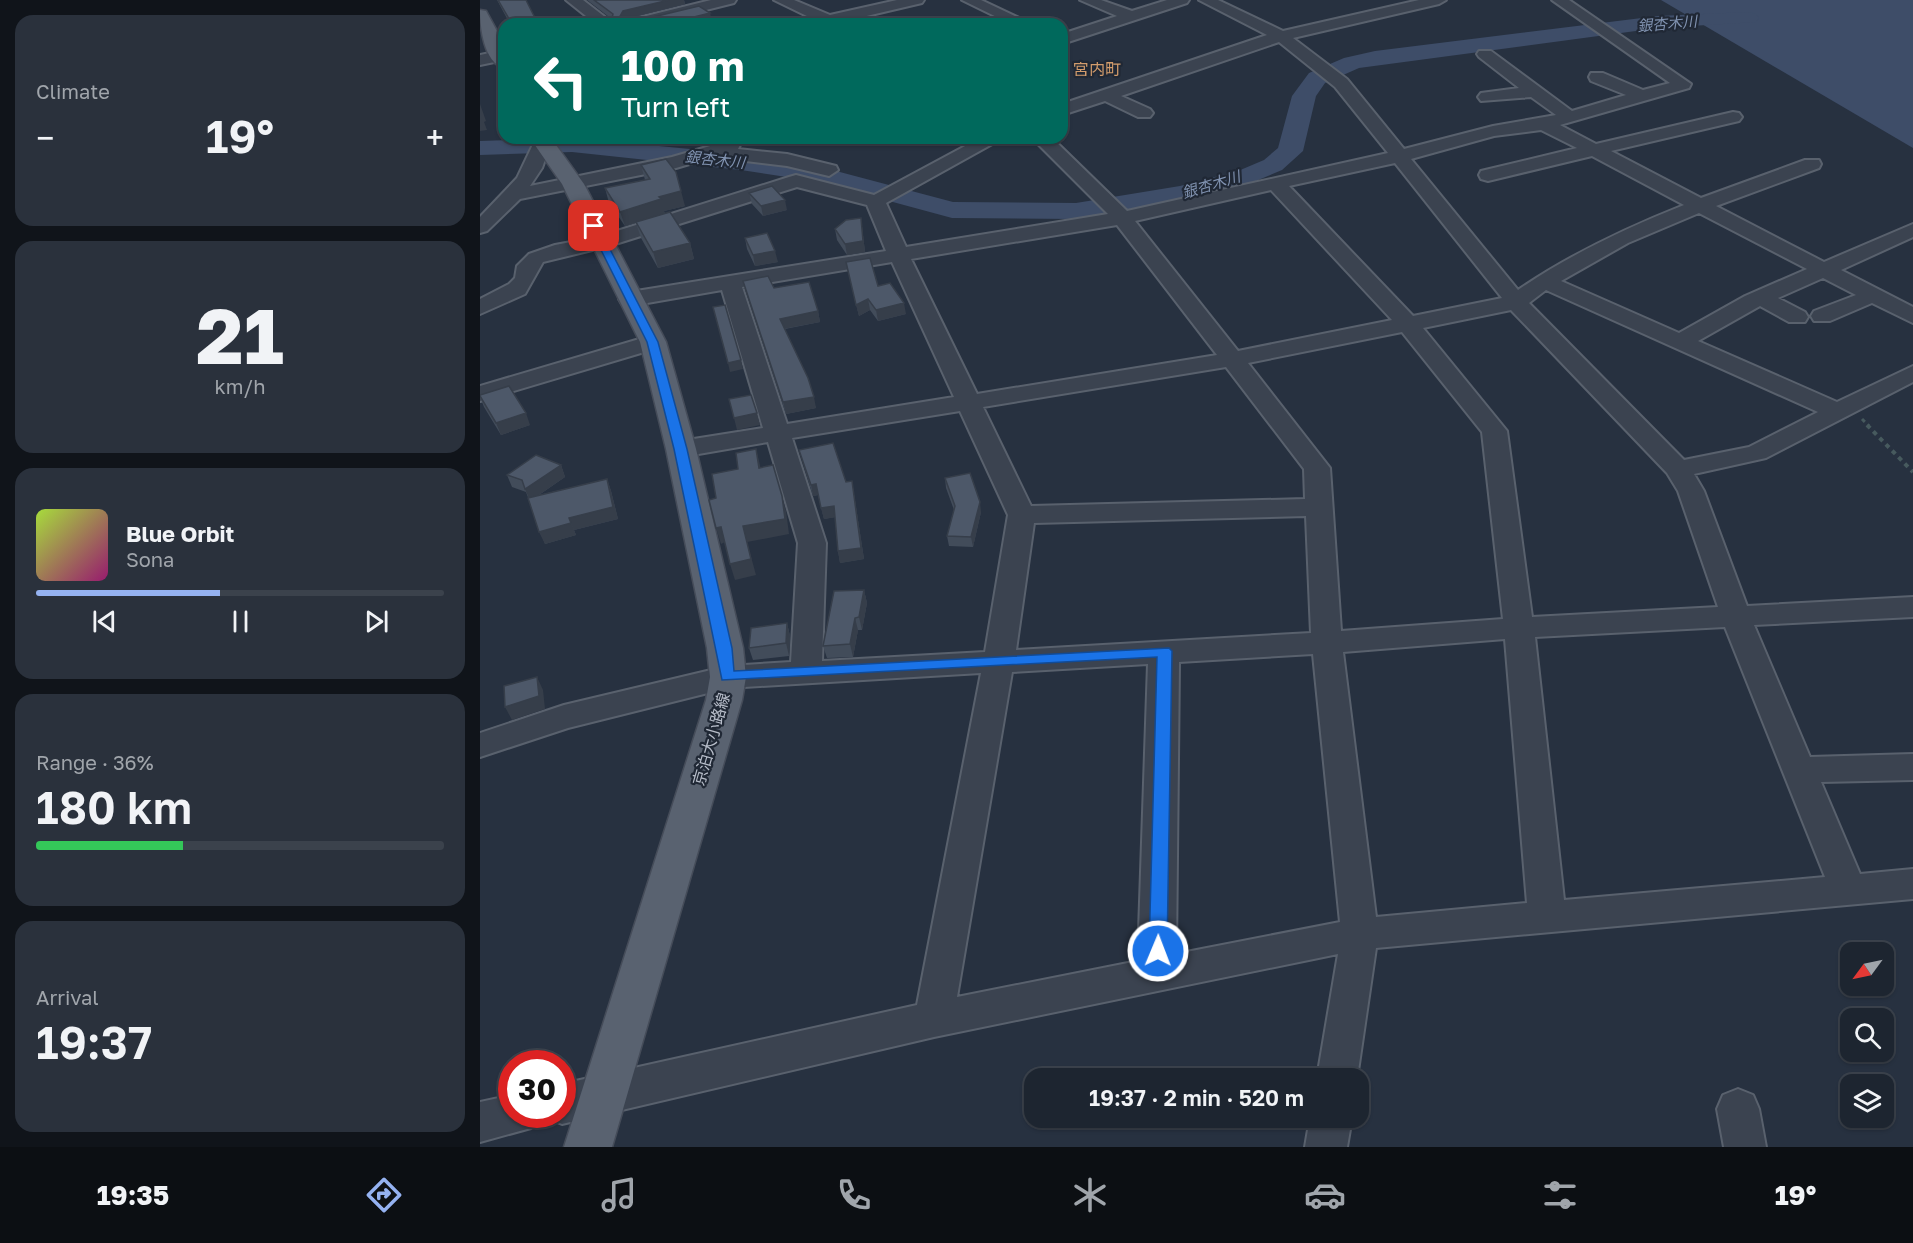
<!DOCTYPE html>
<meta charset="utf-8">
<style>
:root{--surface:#1d2530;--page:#2a313c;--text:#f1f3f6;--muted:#a0a5ab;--line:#3b424c;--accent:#95b2f1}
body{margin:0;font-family:"Golos Text","Noto Sans JP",sans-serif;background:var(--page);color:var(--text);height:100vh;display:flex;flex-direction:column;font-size:22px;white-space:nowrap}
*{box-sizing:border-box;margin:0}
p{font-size:20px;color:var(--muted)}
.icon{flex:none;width:33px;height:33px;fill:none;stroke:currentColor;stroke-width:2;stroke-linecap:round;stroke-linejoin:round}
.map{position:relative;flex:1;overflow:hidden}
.sheet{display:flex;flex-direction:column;gap:15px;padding:15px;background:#10141a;width:480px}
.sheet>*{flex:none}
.guide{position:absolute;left:18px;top:18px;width:570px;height:126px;border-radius:18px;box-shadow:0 2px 4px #0004,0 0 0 2px var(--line);background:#00695c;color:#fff;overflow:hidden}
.needle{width:39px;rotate:237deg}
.controls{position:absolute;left:1360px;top:942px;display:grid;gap:12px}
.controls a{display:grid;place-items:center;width:54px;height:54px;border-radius:12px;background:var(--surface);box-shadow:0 2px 4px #0004,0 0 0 2px var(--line);font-size:30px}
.speed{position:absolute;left:18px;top:1050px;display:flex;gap:12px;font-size:30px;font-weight:700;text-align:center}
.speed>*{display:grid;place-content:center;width:78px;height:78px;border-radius:50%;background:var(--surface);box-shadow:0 2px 4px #0004,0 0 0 2px var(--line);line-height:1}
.speed .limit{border:9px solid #d22;background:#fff;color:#111}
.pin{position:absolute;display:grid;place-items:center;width:51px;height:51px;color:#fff;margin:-26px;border-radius:12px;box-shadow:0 3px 9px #0006}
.me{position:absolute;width:66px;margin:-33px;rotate:1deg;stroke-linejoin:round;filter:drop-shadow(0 0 4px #0008)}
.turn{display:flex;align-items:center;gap:21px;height:126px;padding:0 24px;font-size:27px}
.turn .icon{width:78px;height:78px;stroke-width:2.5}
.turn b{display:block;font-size:42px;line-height:51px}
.big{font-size:45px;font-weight:600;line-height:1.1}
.sheet .tile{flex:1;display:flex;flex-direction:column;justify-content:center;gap:9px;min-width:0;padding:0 21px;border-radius:18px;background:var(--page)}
.sheet .dial{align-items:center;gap:0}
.dial b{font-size:78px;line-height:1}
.song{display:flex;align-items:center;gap:18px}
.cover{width:72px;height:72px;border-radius:9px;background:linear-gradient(135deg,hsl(80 70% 55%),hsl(320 70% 35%))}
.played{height:6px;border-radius:3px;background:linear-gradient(90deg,var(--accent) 45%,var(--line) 45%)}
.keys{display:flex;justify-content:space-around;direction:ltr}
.heat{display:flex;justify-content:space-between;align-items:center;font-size:33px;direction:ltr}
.charge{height:9px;border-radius:4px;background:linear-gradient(90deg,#34c759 36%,var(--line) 0)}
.trip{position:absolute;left:544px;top:1068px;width:345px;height:60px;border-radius:18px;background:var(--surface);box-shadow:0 2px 4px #0004,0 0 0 2px var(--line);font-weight:600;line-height:60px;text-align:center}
.tabs{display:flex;height:96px;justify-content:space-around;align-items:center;background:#0c0f13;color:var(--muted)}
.tabs .icon{width:42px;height:42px}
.tabs .active{color:var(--accent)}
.tabs b{font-size:27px;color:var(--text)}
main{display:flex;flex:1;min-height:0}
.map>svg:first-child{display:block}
</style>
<main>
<section class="sheet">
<div class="tile"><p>Climate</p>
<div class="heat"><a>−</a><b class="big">19°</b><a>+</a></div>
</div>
<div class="tile dial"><b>21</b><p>km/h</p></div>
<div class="tile">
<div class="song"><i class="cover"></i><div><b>Blue Orbit</b><p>Sona</p></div></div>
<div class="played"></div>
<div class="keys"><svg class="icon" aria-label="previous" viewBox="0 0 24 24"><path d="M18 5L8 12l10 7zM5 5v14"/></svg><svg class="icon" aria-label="pause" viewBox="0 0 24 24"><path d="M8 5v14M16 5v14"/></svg><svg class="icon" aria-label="next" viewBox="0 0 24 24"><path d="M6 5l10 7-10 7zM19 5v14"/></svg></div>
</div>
<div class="tile"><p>Range · 36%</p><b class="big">180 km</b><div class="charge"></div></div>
<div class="tile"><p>Arrival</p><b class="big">19:37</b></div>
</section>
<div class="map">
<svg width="1433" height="1147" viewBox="0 0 1433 1147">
<rect width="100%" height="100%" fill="#273140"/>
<path fill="#3e4d68" d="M1181,0h252v148z"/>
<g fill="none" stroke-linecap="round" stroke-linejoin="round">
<path fill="#3e4d68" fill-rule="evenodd" d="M1269,12l7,2 3,4 -3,4 -98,6 -299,40 -34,15 -9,13 -13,55 -21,19 -26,11 -74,21 -106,17 -124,-1 -133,-36 -78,-12 -169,-18 -92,3v-14l97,-3 164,16 80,13 132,35 123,1 104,-17 58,-15 26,-11 14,-12 14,-52 17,-23 35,-15 31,-7 283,-35z"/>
<g stroke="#59616d" stroke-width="4">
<path id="minor" d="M86,0h17l31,24h-18z
M231,0h25l-2,3 -84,21h-27l3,-3z
M294,0h20l36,15 67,-15h27l-2,3 -81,19 -1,2h-38l11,-5z
M482,0h19l51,24h-21z
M600,0h21l31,11 35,-11h22l-2,3 -125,41v-10l55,-18z
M719,0h19l65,31 136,-31h27l-7,4 -146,34 54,41 57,70 89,-23 63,-11 -25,-18 -50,4 -3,-4 3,-4 38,-5 -40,-31 -2,-3 2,-3h12l81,60 54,-16 -35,-14 -2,-4 2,-4h12l40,17 27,-7 -118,-83h17l122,84 -2,4 -129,37 36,19 137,-32 6,1 3,4 -3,4 -128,30 90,47 104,-38h14l2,4 -2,4 -103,38 108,56 89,-38v13l-72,33 72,37v16l-41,-20 -42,18h-16l-3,-5 3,-5 42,-16 -33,-17 -45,20 27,14 3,5 -3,5h-16l-29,-16 -62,35 139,61 76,-36v16l-147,76 -72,16 10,17 43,115 166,-9v20l-159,8 56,132 103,-3v26l-92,2 39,92 53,-5v30l-537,49 -19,130h-40l21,-124 -404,83 -372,87 -15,-6 -1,-4h16v-30l355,-79 64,-332 -253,15 -160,40 -88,29v-24l84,-28 164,-39 63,-4 7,-119 -30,-101 -87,15 -9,-3 -4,-5 4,-5 9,-3 82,-13 -41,-138 -92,16 -8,-2 -3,-5 3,-5 8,-2 256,-41 -19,-46 -70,-18 -188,59 -66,16 -18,32 -45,20v-15l29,-15 6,-6 2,-12 12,-12 26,-9 43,-8 191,-60 7,-2 78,20 106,-57h23l-117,65 20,44 202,-33 -76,-76h20l75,73 261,-58 -53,-66 -56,-45 -158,54 29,13 3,4 -3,4h-12l-33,-16 -43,14v-11l205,-69zM1061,130l36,18 -96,23 -2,4 2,4 7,2 104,-25 92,49c-58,23 -115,50 -166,85l-107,-131 83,-23zM915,163l107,135 -89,18 -124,-130zM791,190l121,130 -154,31 -103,-130zM1219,213l108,56 -62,27 -66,37 -118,-52 67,-38zM637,225l100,130 -240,39 -66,-135zM412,262l62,135 -167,27 -45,-137zM1066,290l272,122 -69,35 -65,13 -155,-157zM1031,310l156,163 11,18 40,116 -186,10 -25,-186 -84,-103zM922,332l80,100 21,187 -162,12 -11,-163 -82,-105zM746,367l78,102 1,30 -274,7 -48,-99zM480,411l48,104 -23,137 -163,9 4,-118 -34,-105zM826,516l5,117 -295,17 18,-127zM1245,627l100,250 -261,23 -29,-263zM1025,639l22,264 -151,14 -33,-265zM833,654l27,268 -164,32 3,-292zM668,664l-10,297 -181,36 55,-325z
M24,50v10l-24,5v-10z
M56,138h12l3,4 -9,26 -12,18 142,-29 59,-17 6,1 3,4 -2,4 49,5 49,12 2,4 -9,6 -42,-10 -74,-9 -37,11 -156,31 -33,32 -7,2v-16l37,-39z
M173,335l8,2 3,5 -3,5 -181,54v-15z
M1258,1089l15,6 6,14 7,38h-42l-7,-38 6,-14z
M32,1095v19h25l-6,14 -51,14v-40z
M830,1118h42l-5,29h-42z"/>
</g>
<g stroke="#454c59" stroke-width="3">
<path id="major" d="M0,10l6,1 18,33v24c-20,-5 -24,-41 -24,-58z
M50,138h21l33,46 82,158 30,107 47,199 3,29 -4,23 -130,447h-48l142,-447 4,-23 -3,-29 -41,-199 -26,-107 -78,-158z"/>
</g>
<path stroke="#475a5e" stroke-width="3" stroke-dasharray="4 4" stroke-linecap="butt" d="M1382,419l7,7"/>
<path stroke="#475a5e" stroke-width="4" stroke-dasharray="4.5 4.5" stroke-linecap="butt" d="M1387,425l46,47"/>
<use href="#minor" fill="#3b4350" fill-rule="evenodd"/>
<use href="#major" fill="#596270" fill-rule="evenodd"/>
</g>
<path fill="#424c5a" d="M17,0h29l12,24h-28z
M107,0h97l1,4 -56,14 83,3 -98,2 -1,-3z
M161,165l44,41 -21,5 1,3 25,29 4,16 -36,9 -17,-30 -5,-15 -11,3 -16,-23 -4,-15 40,-8z
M269,193l38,17 -24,6 -11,-12z
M381,218l4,34 -18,3 -10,-15 -2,-11z
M265,238l33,24 -23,4 -8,-17z
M366,262l32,24 28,28 -28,7 -8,-11 -11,6z
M263,281l31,7 44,23 2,11 -35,7 31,79 -30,6 -40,-122z
M0,397l50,28 -29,10 -17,-28z
M319,450l47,32 6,-1 12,78 -24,4 -2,-12 -3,-34 -11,2 -6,-24 -5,1z
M81,465l4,12 -26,18 68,-16 4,12 7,28 -44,11 2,5 -31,9 -19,-52 -14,-5 -5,-12z
M465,478l36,34 -8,35 -24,-1 -2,-10 7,-26 -8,-22z
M384,590l3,13 -5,27h-4l-5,27 -26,1 -4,-12z
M307,623l3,13 -1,20 -36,4 -4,-12z"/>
<path fill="#363e4a" d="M189,0h15l1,4 -60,15 -6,-1 4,-7z
M230,13l2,8 -11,3h-35z
M0,104l6,17 -2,1 3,8 -7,1z
M201,191l4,15 -21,5 1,3 -40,12 -5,-14 39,-15z
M305,200l2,10 -24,6 -2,-10z
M381,218l4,34 -18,3 -2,-11z
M210,243l4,16 -36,9 -5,-16z
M295,251l3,11 -23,4 -2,-11z
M388,299l2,11 -11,6 -3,-11z
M424,303l2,11 -28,7 -2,-11z
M338,311l2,11 -37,7 -3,-10z
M261,360l2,9 -13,3 -2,-9z
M334,397l2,11 -30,6 -3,-12z
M46,413l4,12 -29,10 -5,-12z
M277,413l3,12 -23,5 -3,-12z
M276,449l4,16 3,18 -4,-15z
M81,465l4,12 -35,24 -5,-12z
M127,479l4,12 7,28 -44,11 -5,-12z
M372,481l12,78 -24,4 -2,-12z
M336,484l2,11 -5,1 -2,-11z
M302,496l4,15 3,23 -42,8 9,33 -21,5 -5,-16 13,-38z
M500,502l1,10 -8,35 -2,-10z
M354,506l3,11 -13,2 -3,-11z
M91,523l5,12 -31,9 -6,-12z
M241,527l4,15 -4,2 -5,-16z
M384,590l3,13 -5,27 -3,-13z
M375,618l3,12 -5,27 -3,-13z
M307,623l3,13 -1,20 -3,-13z
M57,677l6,13 2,19 -33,11 -7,-13z"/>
<path fill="#4d5869" stroke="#363e4a" stroke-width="1.5" d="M18,0h28l12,24h-26z
M114,0h75l-46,11 -4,7h30l50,-12 11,7 -44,11h-56l7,-2 -5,-4 1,-4z
M186,159l10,13 5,19 -22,6 2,2 -41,13 -15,-24 45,-9 -9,-14z
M292,186l13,14 -24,6 -12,-13z
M190,212l20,31 -37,9 -17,-30z
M381,218l2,23 -18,3 -10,-15 11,-9z
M287,233l8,18 -22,4 -8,-17z
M390,258l8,28 12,-3 14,20 -28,7 -8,-11 -12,6 -10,-43z
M288,276l6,12 35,-6 9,29 -38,8 28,59 6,19 -31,5 -40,-121z
M245,305l16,55 -13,3 -15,-56z
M29,386l17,27 -30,10 -16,-27v-1z
M271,395l6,18 -23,5 -5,-19z
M353,443l13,39 6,-1 9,67 -23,3 -4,-45 -13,2 -5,-24 -5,1 -12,-35z
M276,449l3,19 14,-3 9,31 3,23 -42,7 8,33 -21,5 -9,-37 -5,1 -7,-28 7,-2 -4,-24 26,-5 -2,-16z
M56,455l25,10 -36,24 -3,-9 -15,-5z
M490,473l10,29 -9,35 -24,-1 8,-30 -10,-28z
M127,479l6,28 -44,11 2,5 -32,9 -11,-34z
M384,590l-5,27 -4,1 -5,26 -27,2 11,-55z
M307,623l-1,20 -37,5 2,-20z
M57,677l2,19 -34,11 -1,-21z"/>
<path fill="#1a73e8" stroke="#114b97" stroke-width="1.5" d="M114,223l4,3 60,116 29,107 45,199 2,23 435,-23 3,3 -5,300 -3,6 -6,2 -7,-2 -2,-6 8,-294 -435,23 -48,-231 -27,-107 -58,-116z"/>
<g text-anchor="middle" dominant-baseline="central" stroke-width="4.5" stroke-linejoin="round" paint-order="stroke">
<g font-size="15" font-style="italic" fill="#8193b1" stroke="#202835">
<text transform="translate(1187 23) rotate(-5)">銀杏木川</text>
<text transform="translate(235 159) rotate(6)">銀杏木川</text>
<text transform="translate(731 184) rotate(-17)">銀杏木川</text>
</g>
<g font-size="16" fill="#d29c6c" stroke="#202835">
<text x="617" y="69">宮内町</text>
</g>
<g font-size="16" fill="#b8beca" stroke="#202835">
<text transform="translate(231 739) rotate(-74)">京泊大小路線</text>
</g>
</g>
</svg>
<div class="controls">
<a><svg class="needle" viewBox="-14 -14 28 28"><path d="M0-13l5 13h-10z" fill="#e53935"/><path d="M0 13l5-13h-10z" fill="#a0a5ab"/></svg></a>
<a><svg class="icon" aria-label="search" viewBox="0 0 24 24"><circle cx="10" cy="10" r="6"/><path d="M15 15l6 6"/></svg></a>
<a><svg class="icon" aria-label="layers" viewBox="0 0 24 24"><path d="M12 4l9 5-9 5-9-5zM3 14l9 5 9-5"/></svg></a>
</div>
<div class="speed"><div class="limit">30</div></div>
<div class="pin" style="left:114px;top:226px;background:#d93025"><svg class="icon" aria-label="arrive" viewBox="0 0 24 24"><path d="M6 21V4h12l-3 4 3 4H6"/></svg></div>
<svg class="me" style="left:678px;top:951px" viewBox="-20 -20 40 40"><circle r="17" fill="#1a73e8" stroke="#fff" stroke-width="3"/><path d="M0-11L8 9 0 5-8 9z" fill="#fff"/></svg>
<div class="trip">19:37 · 2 min · 520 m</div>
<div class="guide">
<div class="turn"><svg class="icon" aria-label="left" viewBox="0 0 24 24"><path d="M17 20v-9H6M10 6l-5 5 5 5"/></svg><div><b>100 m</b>Turn left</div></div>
</div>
</div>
</main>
<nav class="tabs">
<b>19:35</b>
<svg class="icon active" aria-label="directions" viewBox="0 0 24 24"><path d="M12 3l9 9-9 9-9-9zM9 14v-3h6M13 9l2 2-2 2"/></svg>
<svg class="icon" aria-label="music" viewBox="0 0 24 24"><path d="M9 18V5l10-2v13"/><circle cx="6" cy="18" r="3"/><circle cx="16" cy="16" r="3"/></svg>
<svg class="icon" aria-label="phone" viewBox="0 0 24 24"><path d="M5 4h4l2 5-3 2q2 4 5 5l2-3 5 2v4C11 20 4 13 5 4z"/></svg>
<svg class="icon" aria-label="climate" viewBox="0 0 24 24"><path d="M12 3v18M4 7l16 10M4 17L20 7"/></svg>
<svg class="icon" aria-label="car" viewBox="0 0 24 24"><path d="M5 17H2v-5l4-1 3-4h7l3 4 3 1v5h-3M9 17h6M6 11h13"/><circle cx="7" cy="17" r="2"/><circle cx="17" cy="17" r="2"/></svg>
<svg class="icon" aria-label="filters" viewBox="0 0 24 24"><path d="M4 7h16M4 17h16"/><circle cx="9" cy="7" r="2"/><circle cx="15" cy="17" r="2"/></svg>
<b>19°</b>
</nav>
